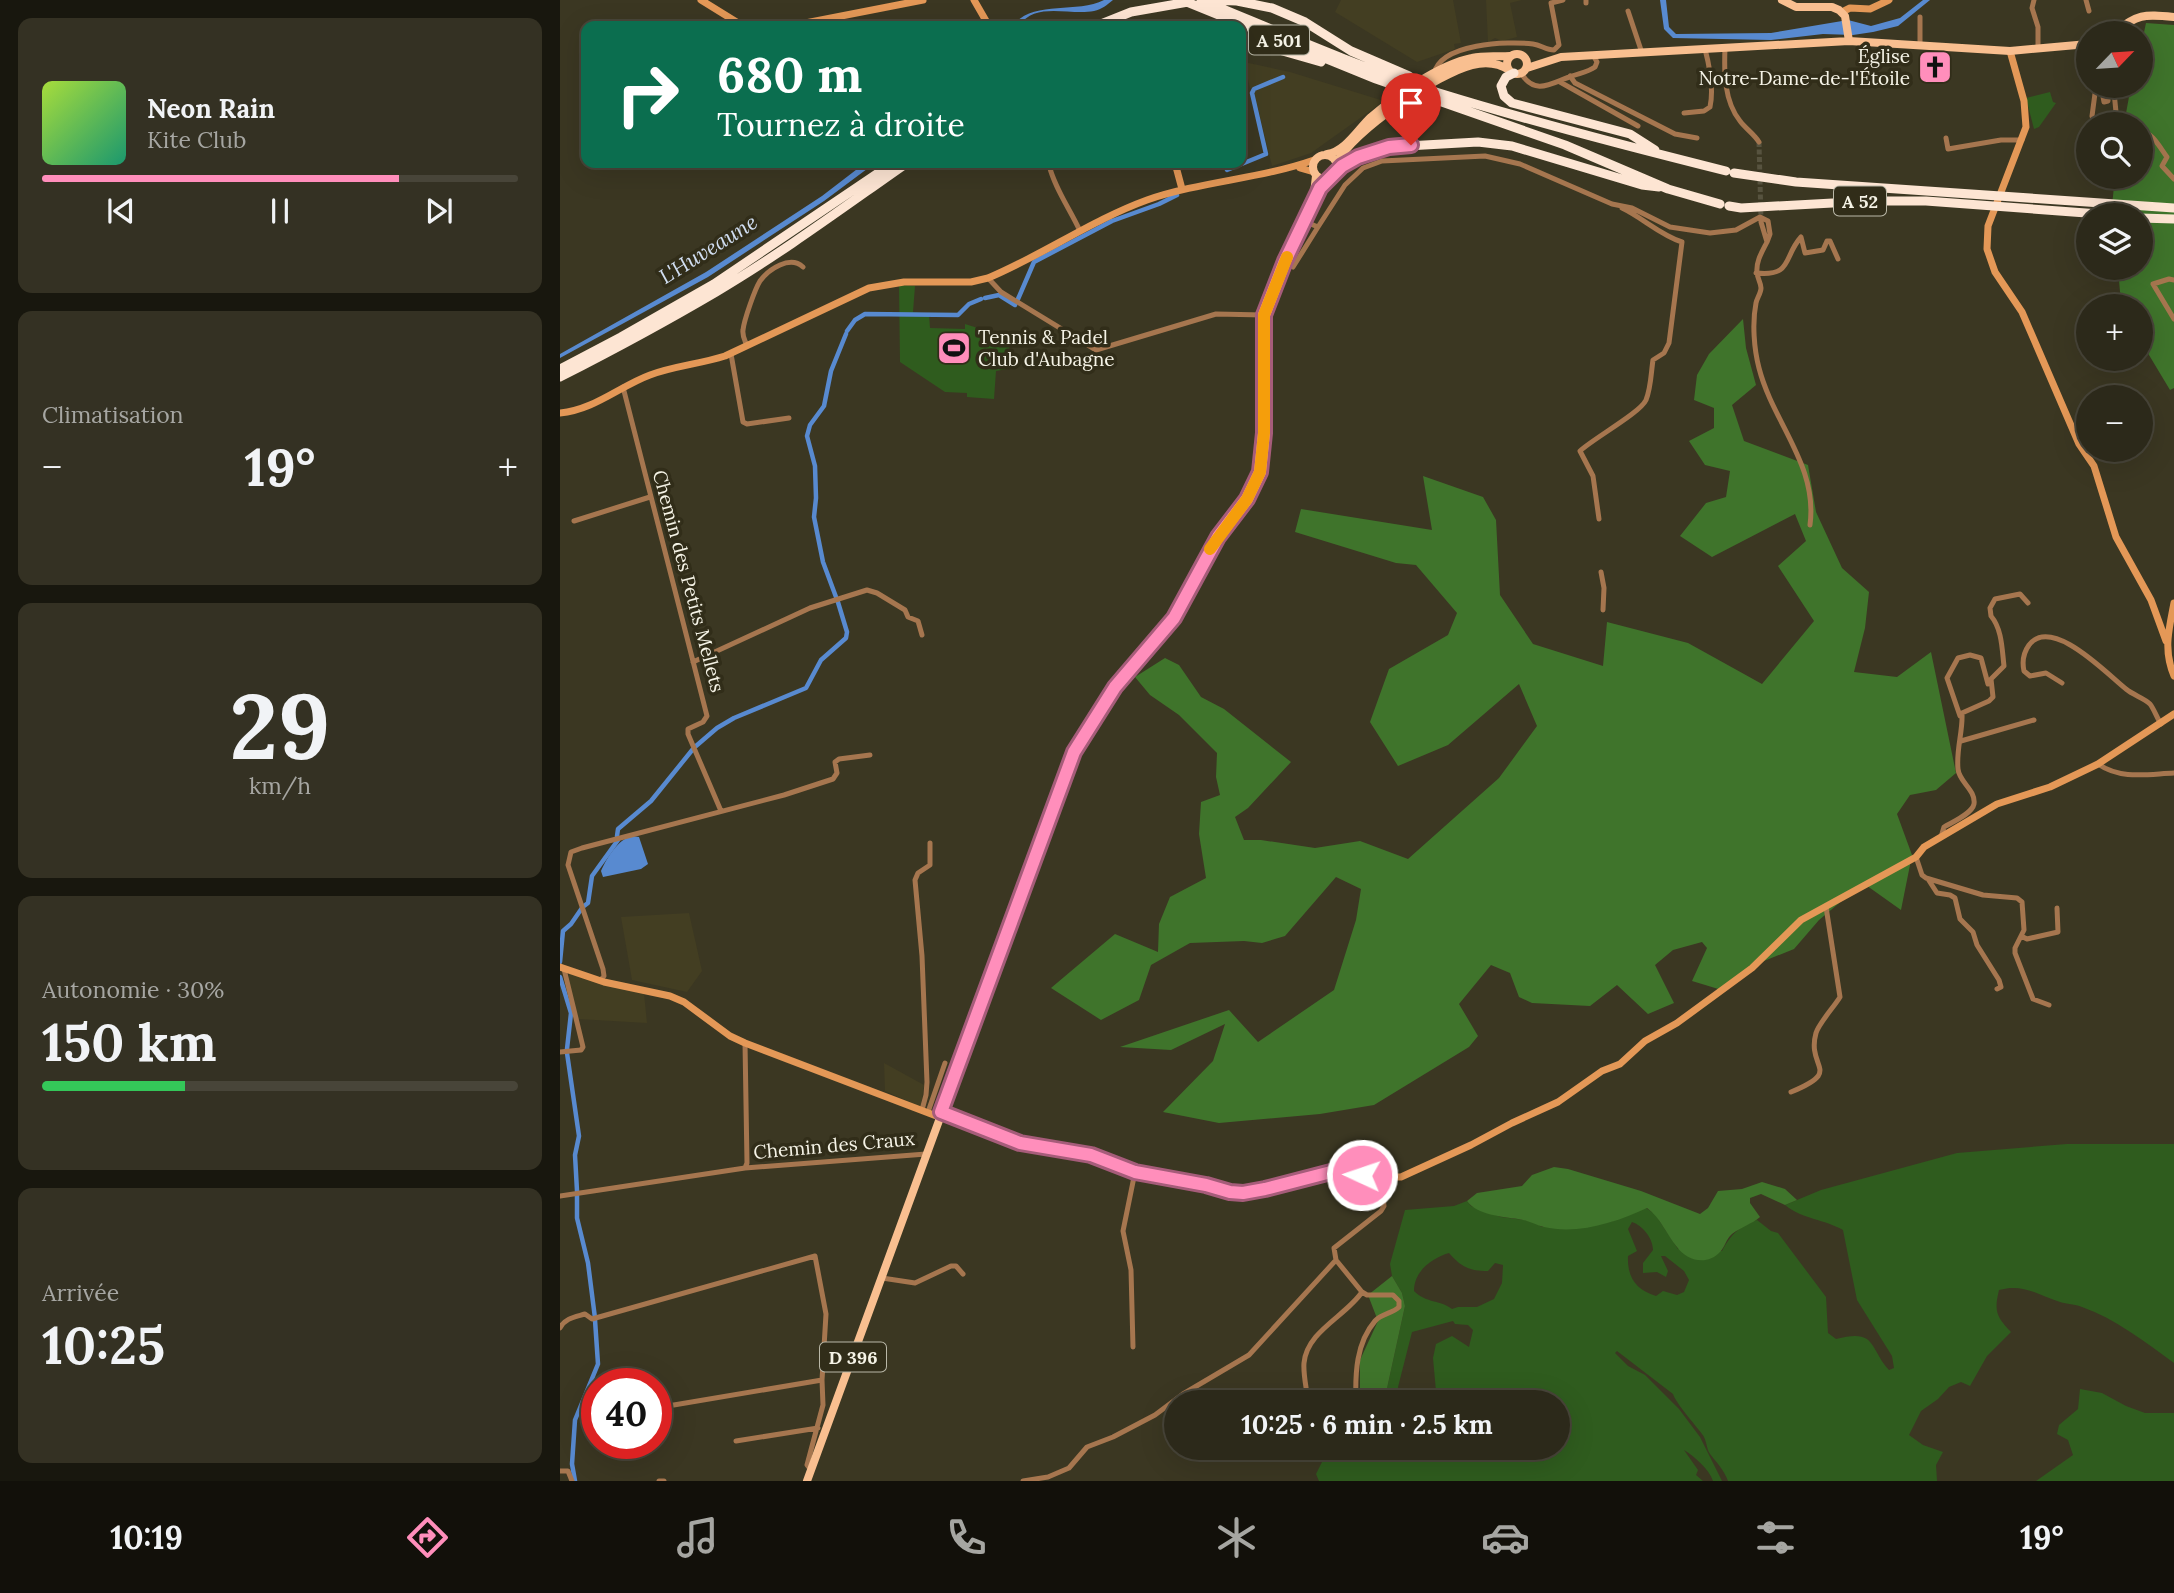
<!DOCTYPE html>
<html lang="fr">
<meta charset="utf-8">
<style>
:root{--surface:#2c291a;--page:#343123;--text:#f1f3f6;--muted:#a6a6a2;--line:#484539;--accent:#ff8ebb}
body{margin:0;font-family:Lora,serif;background:var(--page);color:var(--text);height:100vh;display:flex;flex-direction:column;font-size:26px;white-space:nowrap}
*{box-sizing:border-box;margin:0}
p{font-size:23px;color:var(--muted)}
.icon{flex:none;width:38px;height:38px;fill:none;stroke:currentColor;stroke-width:2;stroke-linecap:round;stroke-linejoin:round}
.map{position:relative;flex:1;overflow:hidden}
.drawer{display:flex;flex-direction:column;gap:18px;padding:18px;background:#18170e;width:560px}
.drawer>*{flex:none}
.banner{position:absolute;left:21px;top:21px;width:665px;height:147px;border-radius:14px;box-shadow:0 7px 28px #0002,0 0 0 2px var(--line);background:#0b6e4f;color:#fff;overflow:hidden}
.needle{width:46px;rotate:65deg}
.tools{position:absolute;left:1516px;top:21px;display:grid;gap:14px}
.tools a{display:grid;place-items:center;width:77px;height:77px;border-radius:50%;background:var(--surface);box-shadow:0 7px 28px #0002,0 0 0 2px var(--line);font-size:35px}
.speed{position:absolute;left:21px;top:1368px;display:flex;gap:14px;font-size:35px;font-weight:700;text-align:center}
.speed>*{display:grid;place-content:center;width:91px;height:91px;border-radius:50%;background:var(--surface);box-shadow:0 7px 28px #0002,0 0 0 2px var(--line);line-height:1}
.speed .limit{border:10px solid #d22;background:#fff;color:#111}
.pin{position:absolute;display:grid;place-items:center;width:60px;height:60px;color:#fff;margin:-72px -30px;border-radius:50% 50% 50% 0;rotate:-45deg;box-shadow:0 0 7px #0007}
.pin .icon{rotate:45deg}
.me{position:absolute;width:77px;margin:-38px;rotate:273deg;stroke-linejoin:round;filter:drop-shadow(0 0 5px #0008)}
.turn{display:flex;align-items:center;gap:24px;height:147px;padding:0 21px;font-size:32px}
.turn .icon{width:91px;height:91px;stroke-width:2.5}
.turn b{display:block;font-size:49px;line-height:60px}
.big{font-size:52px;font-weight:700;line-height:1.1}
.drawer .card{flex:1;display:flex;flex-direction:column;justify-content:center;gap:10px;min-width:0;padding:0 24px;border-radius:14px;background:var(--page)}
.drawer .dial{align-items:center;gap:0}
.dial b{font-size:91px;line-height:1}
.song{display:flex;align-items:center;gap:21px}
.cover{width:84px;height:84px;border-radius:10px;background:linear-gradient(135deg,hsl(80 70% 55%),hsl(160 70% 35%))}
.played{height:7px;border-radius:4px;background:linear-gradient(90deg,var(--accent) 75%,var(--line) 75%)}
.keys{display:flex;justify-content:space-around;direction:ltr}
.heat{display:flex;justify-content:space-between;align-items:center;font-size:38px;direction:ltr}
.charge{height:10px;border-radius:5px;background:linear-gradient(90deg,#34c759 30%,var(--line) 0)}
.trip{position:absolute;left:604px;top:1390px;width:406px;height:70px;border-radius:35px;background:var(--surface);box-shadow:0 7px 28px #0002,0 0 0 2px var(--line);font-weight:700;line-height:70px;text-align:center}
.tabs{display:flex;height:112px;justify-content:space-around;align-items:center;background:#12100a;color:var(--muted)}
.tabs .icon{width:49px;height:49px}
.tabs .selected{color:var(--accent)}
.tabs b{font-size:32px;color:var(--text)}
main{display:flex;flex:1;min-height:0}
.map>svg:first-child{display:block}
</style>
<main>
<section class="drawer">
<div class="card">
<div class="song"><i class="cover"></i><div><b>Neon Rain</b><p>Kite Club</p></div></div>
<div class="played"></div>
<div class="keys"><svg class="icon" aria-label="previous" viewBox="0 0 24 24"><path d="M18 5L8 12l10 7zM5 5v14"/></svg><svg class="icon" aria-label="pause" viewBox="0 0 24 24"><path d="M8 5v14M16 5v14"/></svg><svg class="icon" aria-label="next" viewBox="0 0 24 24"><path d="M6 5l10 7-10 7zM19 5v14"/></svg></div>
</div>
<div class="card"><p>Climatisation</p>
<div class="heat"><a>−</a><b class="big">19°</b><a>+</a></div>
</div>
<div class="card dial"><b>29</b><p>km/h</p></div>
<div class="card"><p>Autonomie · 30%</p><b class="big">150 km</b><div class="charge"></div></div>
<div class="card"><p>Arrivée</p><b class="big">10:25</b></div>
</section>
<div class="map">
<svg width="1614" height="1481" viewBox="0 0 1614 1481">
<rect width="100%" height="100%" fill="#3b3722"/>
<path fill="#433e22" d="M781,0h112l8,43 -7,1 1,5 -38,13 -82,-50z
M926,0h36l-12,3 7,34 -15,4 -7,-3 -7,4z
M684,62l46,10 94,29 -73,52 -39,13 -19,-78h-3z
M129,913l13,58 -15,21 -55,-12 -11,-63z
M9,973l75,20 3,30 -69,-4 -9,-34z
M324,1063l40,22 -3,22 -36,-16z"/>
<path fill="#2f5c1e" fill-rule="evenodd" d="M1490,92l3,10 3,1 -17,24 -5,2 -8,-31z
M339,285l16,1 -2,26 16,2 1,14 35,1v-5l32,10 14,-1 -4,36 -11,2 -2,28 -27,-2v-4l-22,-1 -45,-30z
M1507,1144h107v219c-29,-21 -58,-44 -92,-56 -7,-3 -15,-3 -22,-5 -23,-7 -36,-19 -61,-12 -5,21 -3,26 12,42l-24,24 -17,30 -9,-4 -12,5 -11,12 -17,12 -12,24 14,10 20,7 -7,13 1,16h-209c-4,-11 -11,-18 -18,-27 -4,-6 -3,-14 -8,-20 -8,-11 -25,-29 -29,-40l-56,-43 -2,2 13,13 17,9 34,34 21,28 22,44h-9c-4,-12 -18,-24 -29,-31l14,20 -2,5 7,6h-384l-3,-7 12,-24 13,-3h62v3l7,4 13,-7h135v-45h-121l-4,-44 3,-14 16,-8 17,11 4,-17 -5,-5 -13,-1 -2,-3 -41,11 -14,55 3,15h-17l21,-96 -3,-13 -10,-17 -2,-12 15,-54 49,-4 13,-5 4,5 13,5 17,6 31,4 10,6 68,-5 36,-14 9,6 23,35 44,2c9,-17 17,-24 35,-31l14,11 7,2 48,64 2,36 8,6c41,-11 33,9 53,31l5,-2 -2,-12 -35,-56 -14,-70c-19,-11 -39,-10 -58,-25l36,-15 136,-37zM1072,1222c10,3 21,16 21,28l-10,13v10l14,-1 9,5 2,-6 -7,-15h4l19,15 5,9 -5,12 -7,3 -14,-4 -7,5c-20,-6 -29,-19 -28,-40l9,-5 -9,-22zM889,1253c12,14 21,18 39,18l7,-8 8,2 -1,18 -8,16 -17,8h-19l-6,2c-11,-9 -27,-6 -38,-18 0,-20 18,-33 35,-38z
M1520,1389l22,4 24,13 19,7h29v68h-138l37,-26 -5,-15 -11,-6 2,-9 19,-16z"/>
<path fill="#3f742b" d="M1586,23l28,2v363l-4,2 -30,-50v-34h-14l-6,-14 -2,-24h22v-53h-29l4,-38h25v-53h-16l7,-38h9v-35z
M1183,319l3,29 10,37 -24,20 12,36 64,24 8,47 26,56 27,24 -4,36 -11,44 43,5 34,-25 25,121 -20,17 -26,5 -13,19 15,41 -11,55 -38,-27 -44,37 -25,29 -35,14 -34,28 -33,-10 15,-33 -5,-6 -29,8 -18,15 19,38 -26,11 -31,-29 -27,21 -58,-3 -13,-6 -9,-24 -19,-8 -32,39 19,32 -9,11 -95,58 -54,9 -101,9 -56,-11 50,-51 12,-37 -54,26 -51,-3 109,-37 29,32 76,-52 22,-70 5,-31 -25,-12 -51,59 -23,7 -18,-2 -54,2 -39,22 -12,35 -38,20 -50,-32 64,-54 43,18 1,-28 11,-27 36,-19 -7,-44 2,-32 19,-7 -4,-18 1,-24 -38,-38 -29,-20 -15,-18 30,-19 14,7 22,32 23,12 67,53 -43,46 -13,9 9,23h17l54,8 45,-7 48,18 91,-81 38,-52 -18,-42 -71,61 -50,21 -28,-44 19,-53 59,-34 9,-22 -41,-48 -20,-2 -101,-31 6,-23 131,21 -9,-54 60,21 13,23 4,75 33,49 70,22 4,-44 81,21 74,41 52,-63 -36,-55 28,-25 -11,-27 -83,43 -32,-21 26,-33 20,-6 4,-26 -25,-6 -16,-24 25,-13v-20l-20,-8 3,-25 12,-21z
M994,1167l14,2 73,22 59,23 8,-6 10,-17 24,-2 20,-7 23,7 12,11 -12,5 -24,-11 -11,4v5l10,14c-8,7 -19,10 -28,17 -6,5 -7,13 -12,18 -13,14 -33,9 -43,-5 -11,-13 -16,-29 -30,-39 -30,14 -69,27 -103,19 -9,-2 -16,-7 -26,-8 -15,-2 -41,-4 -51,-18l10,-8 45,-7 10,-11z
M832,1276l10,17 3,13 -21,96h-24v-42l18,-39 -10,-26z"/>
<path fill="#588ad0" d="M544,0h9c-6,5 -11,9 -19,11 -24,5 -59,-10 -75,15h-6c18,-26 63,-12 91,-26z
M1100,0h6l3,27 7,7 95,-1 77,-13 23,6 29,-8 23,-18h7l-32,26 -25,6 -20,3 -30,-1 -52,6 -98,-2 -9,-9z
M305,163h10l-51,38 -116,76 -148,81v-4l146,-82 116,-76z
M72,836l7,1 9,27 -7,5 -38,8 -2,-6c6,-13 16,-31 31,-35z"/>
<g fill="none" stroke-linecap="round" stroke-linejoin="round">
<path stroke="#588ad0" stroke-width="4.5" d="M667,170l39,-16 -14,-61 2,-4 29,-12
M425,298l14,-3 16,10
M458,299l16,-37 78,-41 47,-17 18,-9
M287,331l8,-11 10,-6 93,1 11,-11 12,-5
M276,597l-13,-35 -9,-45 2,-19 -1,-32 -8,-30 3,-11 14,-19 7,-35 15,-37
M136,746l21,-18 17,-10 72,-30 15,-28 25,-22 1,-6 -10,-33
M57,836l1,-7 33,-28 42,-52
M24,906l4,-3 4,-27 26,-36
M0,962l3,-31 8,-7 11,-16
M0,977l11,36 -4,36
M7,1053l12,83 -4,19 2,36
M17,1195v23l11,45 7,55
M15,1481l-3,-17 3,-44 23,-56 -3,-44"/>
<path stroke="#57533f" stroke-width="5" stroke-dasharray="5 2.5" stroke-linecap="butt" d="M1199,142l2,78"/>
<path stroke="#a6764f" stroke-width="5" d="M1026,0v3
M1474,0l-2,8 6,19v20
M1526,0l3,11
M1068,11l14,42
M1360,46v-29
M1165,48c-1,24 -1,53 15,73 6,8 14,13 19,21
M961,73c14,24 32,9 51,3 8,-3 16,-4 23,-9l2,-5 -4,-7
M874,74c6,-31 74,-33 99,-30 8,1 13,6 21,6l5,-5 -8,-42 12,-3
M1010,76l5,7 100,51 22,4
M1000,82l78,44
M1541,86l3,16 4,-1v-9h6l2,20 15,12
M1124,113l20,-2 6,-4c4,-18 0,-39 -5,-58
M1535,124l-3,-8 4,-30
M1580,129c13,5 19,17 27,28l-5,9 12,13
M1386,138l2,11 53,-9h21
M491,163l-2,2c6,24 21,44 31,66
M746,222l12,5 27,-42 18,-17 19,-7 103,-5 35,8 92,40 20,4 38,19 40,6 26,-3 24,-13 8,4 2,13 -3,8
M1201,222l6,20c-5,10 -11,19 -10,30 0,6 4,11 4,16 0,5 -4,10 -5,15 -4,20 -2,46 3,65 14,55 59,97 51,157
M733,267l25,-40
M1196,273c37,4 27,-16 45,-36l4,16 18,-3 4,-9h3l8,18
M428,278l13,14 95,58 120,-36 48,1
M1614,280l-5,-1 -16,5 21,35
M187,346c-2,-6 -5,-10 -4,-16 1,-10 12,-41 17,-49 9,-12 30,-26 43,-14
M171,354l12,68 4,2 42,-6
M63,387l84,329 -4,6 -15,7v5l33,77
M1039,519l-6,-43 -13,-25c14,-13 60,-38 66,-51 5,-12 5,-27 7,-40l11,-7 5,-10 13,-101c-22,-7 -39,-24 -60,-34
M14,521l76,-24
M1041,572l3,16 -1,22
M133,662l117,-54 57,-18 10,3 28,17 3,7 10,4 4,14
M1502,683l-16,-10 -16,3 -6,-5c-2,-9 0,-19 5,-26 23,-30 80,31 97,44 7,6 18,9 24,15 4,5 7,14 11,20
M1400,716l-13,-38 11,-20 12,-3 11,3 7,26
M1401,741l73,-21
M1538,764c23,16 50,10 76,9
M1381,837l3,-10c8,-5 28,-13 30,-23 2,-14 -15,-22 -16,-35 -2,-20 5,-37 4,-56l27,-12 4,-4 -2,-18 13,-13c-2,-17 -2,-37 -13,-50l-1,-8 5,-9 25,-5 8,9
M1356,857l6,18 4,3 57,17 34,3 5,4 2,28 -9,18v5l18,46 16,6
M1368,879l9,14 13,2 5,3 5,21 13,13 4,13 22,35 2,7 -4,2
M1461,936l6,3 31,-7 -1,-24
M40,981l4,-5 -1,-7 -35,-104 3,-13 11,-4 202,-53 49,-16 4,-6 -2,-11 4,-3 31,-4
M185,1043l2,120 -2,5
M0,1052l21,-2 2,-3 -19,-78
M1231,1092c53,-22 15,-23 25,-59 3,-10 18,-26 24,-36l-14,-90
M362,1110l4,-15 1,-13 -5,-126 -7,-76 3,-7 12,-8v-22
M368,1112l17,-49
M0,1196l185,-28 181,-14
M322,1278l33,5 36,-17h5l7,8
M0,1328c5,-10 15,-11 25,-14l7,5 223,-63 11,58 -4,66 1,25 -16,60 4,5
M573,1347l-2,-77 -8,-39 12,-59
M748,1402c-1,-12 -5,-27 -4,-39 3,-32 42,-47 58,-71l-26,-32
M796,1402c-1,-28 0,-59 19,-81 7,-8 17,-7 24,-14v-6l-6,-6h-26l-5,-3
M96,1408l166,-28
M176,1441l82,-13
M0,1471h8l4,10
M99,1481h5
M463,1481l25,-4 21,-9 18,-21 26,-10 42,-22 28,-21 66,-39 87,-95 -2,-12 47,-37 3,-5 -3,-29"/>
<path stroke="#e49857" stroke-width="7" d="M141,0l42,26
M414,0l15,26
M1282,12l8,-4 20,1 19,-9
M230,26l133,-26
M1450,51l14,50 2,26 -38,99 -1,23 8,23 27,40 57,132 15,22 22,71 35,63 15,41
M615,163l7,26
M740,168l14,4
M0,413c34,-3 60,-27 90,-38 24,-9 50,-11 75,-19l144,-68 35,-6h67l17,-4c55,-23 104,-58 159,-78 55,-19 113,-21 167,-40
M1614,603c-5,26 -11,47 0,73
M0,967l44,15 66,14 14,6 46,34 15,7 194,74
M381,1112l79,31 71,12 44,17 71,13 24,8h13l22,-4 78,-19 38,7h20l70,-32 41,-22 46,-21 44,-31 18,-7 25,-23 32,-18 75,-55 49,-48 115,-63 8,-10 73,-43 53,-17 48,-23 76,-50"/>
<path stroke="#f9bf90" stroke-width="8" d="M1222,0l14,7h36l7,3 6,6 4,25
M1553,33c25,-19 30,-19 61,-16
M947 64a10 10 0 1 1 20 0a10 10 0 1 1-20 0Z
M967,68l34,-11 288,-16 161,10 78,-7
M767,154c18,-2 31,-25 44,-37 26,-22 67,-52 101,-59 13,-3 25,-1 38,-2
M753 167a12 12 0 1 1 24 0a12 12 0 1 1-24 0Z
M777,163c14,-31 102,-90 135,-98 13,-3 25,-3 37,5
M758,195l2,-7 10,-10
M247,1481l267,-729 41,-65 59,-69 44,-81 29,-38 10,-19 5,-16 2,-31v-118l50,-122 2,-17"/>
<path stroke="#fde5d3" stroke-width="9" d="M622,0l194,79 189,66 103,44 52,15
M641,0c78,32 157,67 238,93 94,29 191,54 287,78
M649,0l28,1 35,7 33,14 46,29 58,25
M536,26l35,-14 57,-10
M681,39l80,23
M954,73l-8,4 -5,9 3,10 8,7 118,31 25,16
M777,171l21,-14 31,-10 89,-5 34,4 130,39 17,2
M1174,173l62,9 378,26
M1169,206l12,2 128,-7h57l187,14
M1580,218l34,1
M0,369l61,-32 93,-53 179,-121
M0,377c53,-27 105,-55 156,-85 66,-39 128,-85 191,-129"/>
</g>
<g fill="none" stroke-linecap="round" stroke-linejoin="round">
<g stroke="#a65c7a" stroke-width="18">
<path id="route" d="M802,1175l-19,-4 -12,1 -66,17 -22,4 -13,-1 -24,-7 -71,-13 -44,-17 -71,-12 -79,-31 133,-360 41,-65 59,-69 44,-81 29,-38 13,-27 4,-39v-118l21,-54 35,-73 22,-22 16,-9 31,-10 22,-2"/>
</g>
<use href="#route" stroke="#ff8ebb" stroke-width="12"/>
<path stroke="#f59e0b" stroke-width="12" d="M650,549l37,-50 13,-27 4,-39v-118l23,-58"/>
</g>
<defs>
<g id="church-square" transform="scale(1.75)"><rect x="-9" y="-9" width="18" height="18" rx="4" fill="#ff8ebb" stroke="#312d19"/><path d="M-1.2-6h2.4v3.5h3.3v2.4h-3.3V6h-2.4V-.1h-3.3v-2.4h3.3Z" fill="#111"/></g>
<g id="stadium-square" transform="scale(1.75)"><rect x="-9" y="-9" width="18" height="18" rx="4" fill="#ff8ebb" stroke="#312d19"/><path d="M0-5a6.5 5 0 1 0 0 10a6.5 5 0 1 0 0-10ZM-3.5-1.8h7v3.6h-7Z" fill="#111"/></g>
</defs>
<g fill-rule="evenodd">
<use href="#church-square" x="1375" y="67"/>
<use href="#stadium-square" x="394" y="348"/>
</g>
<g text-anchor="middle" dominant-baseline="central" stroke-width="7" stroke-linejoin="round" paint-order="stroke">
<g fill="#312d19" stroke="#bab8a8" stroke-width="2">
<rect x="689" y="25.5" width="60" height="29" rx="5"/>
<rect x="1274" y="186.5" width="52" height="29" rx="5"/>
<rect x="260" y="1342.5" width="66" height="29" rx="5"/>
</g>
<g font-size="18" font-weight="bold" fill="#f5f3e6">
<text x="719" y="40">A 501</text>
<text x="1300" y="201">A 52</text>
<text x="293" y="1357">D 396</text>
</g>
<g font-size="19" fill="#f5f3e6" stroke="#312d19" text-anchor="end">
<text x="1350" y="56">Église<tspan x="1350" dy="22">Notre-Dame-de-l'Étoile</tspan></text>
<text x="418" y="337" text-anchor="start">Tennis &amp; Padel<tspan x="418" dy="22">Club d'Aubagne</tspan></text>
</g>
<g font-size="19" fill="#f5f3e6" stroke="#312d19">
<text transform="translate(129 581) rotate(75)">Chemin des Petits Mellets</text>
<text transform="translate(274 1145) rotate(-5)">Chemin des Craux</text>
</g>
<g font-size="21" font-style="italic" fill="#d1def1" stroke="#312d19">
<text transform="translate(148 249) rotate(-32)">L'Huveaune</text>
</g>
</g>
</svg>
<div class="tools">
<a><svg class="needle" viewBox="-14 -14 28 28"><path d="M0-13l5 13h-10z" fill="#e53935"/><path d="M0 13l5-13h-10z" fill="#a6a6a2"/></svg></a>
<a><svg class="icon" aria-label="search" viewBox="0 0 24 24"><circle cx="10" cy="10" r="6"/><path d="M15 15l6 6"/></svg></a>
<a><svg class="icon" aria-label="layers" viewBox="0 0 24 24"><path d="M12 4l9 5-9 5-9-5zM3 14l9 5 9-5"/></svg></a>
<a>+</a>
<a>−</a>
</div>
<div class="speed"><div class="limit">40</div></div>
<div class="pin" style="left:851px;top:145px;background:#d93025"><svg class="icon" aria-label="arrive" viewBox="0 0 24 24"><path d="M6 21V4h12l-3 4 3 4H6"/></svg></div>
<svg class="me" style="left:802px;top:1175px" viewBox="-20 -20 40 40"><circle r="17" fill="#ff8ebb" stroke="#fff" stroke-width="3"/><path d="M0-11L8 9 0 5-8 9z" fill="#fff"/></svg>
<div class="trip">10:25 · 6 min · 2.5 km</div>
<div class="banner">
<div class="turn"><svg class="icon" aria-label="right" viewBox="0 0 24 24"><path d="M7 20v-9h11M14 6l5 5-5 5"/></svg><div><b>680 m</b>Tournez à droite</div></div>
</div>
</div>
</main>
<nav class="tabs">
<b>10:19</b>
<svg class="icon selected" aria-label="directions" viewBox="0 0 24 24"><path d="M12 3l9 9-9 9-9-9zM9 14v-3h6M13 9l2 2-2 2"/></svg>
<svg class="icon" aria-label="music" viewBox="0 0 24 24"><path d="M9 18V5l10-2v13"/><circle cx="6" cy="18" r="3"/><circle cx="16" cy="16" r="3"/></svg>
<svg class="icon" aria-label="phone" viewBox="0 0 24 24"><path d="M5 4h4l2 5-3 2q2 4 5 5l2-3 5 2v4C11 20 4 13 5 4z"/></svg>
<svg class="icon" aria-label="climate" viewBox="0 0 24 24"><path d="M12 3v18M4 7l16 10M4 17L20 7"/></svg>
<svg class="icon" aria-label="car" viewBox="0 0 24 24"><path d="M5 17H2v-5l4-1 3-4h7l3 4 3 1v5h-3M9 17h6M6 11h13"/><circle cx="7" cy="17" r="2"/><circle cx="17" cy="17" r="2"/></svg>
<svg class="icon" aria-label="filters" viewBox="0 0 24 24"><path d="M4 7h16M4 17h16"/><circle cx="9" cy="7" r="2"/><circle cx="15" cy="17" r="2"/></svg>
<b>19°</b>
</nav>
